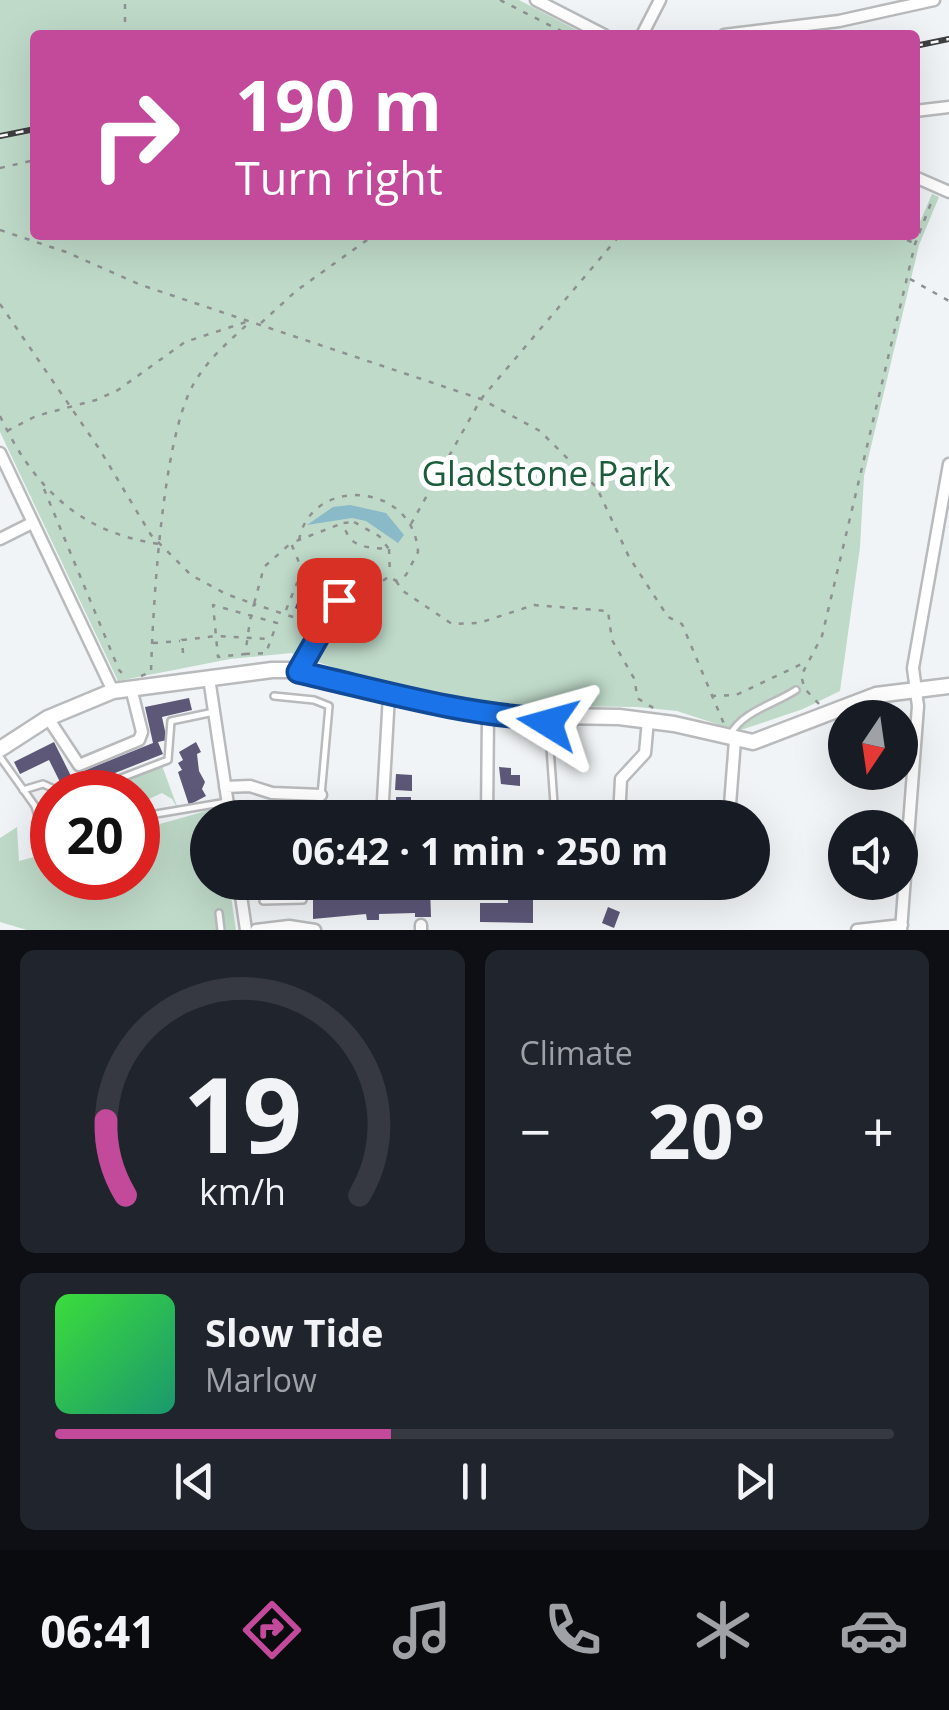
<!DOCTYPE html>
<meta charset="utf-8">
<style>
:root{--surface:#171b24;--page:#20242c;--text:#f1f3f6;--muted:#9ea1a6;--line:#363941;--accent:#c3499b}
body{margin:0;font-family:"Open Sans",sans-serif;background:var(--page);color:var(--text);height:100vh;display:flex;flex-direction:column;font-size:38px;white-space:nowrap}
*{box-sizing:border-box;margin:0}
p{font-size:32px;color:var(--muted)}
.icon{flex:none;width:55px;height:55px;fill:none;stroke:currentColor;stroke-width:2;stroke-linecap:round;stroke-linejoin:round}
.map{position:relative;height:930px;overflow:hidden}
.panel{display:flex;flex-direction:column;gap:20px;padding:20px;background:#0d0f14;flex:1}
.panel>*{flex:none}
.guide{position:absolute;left:30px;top:30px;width:890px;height:210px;border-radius:10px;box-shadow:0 10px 40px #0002;background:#c3499b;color:#fff;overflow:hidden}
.needle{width:65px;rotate:193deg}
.buttons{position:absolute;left:828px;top:700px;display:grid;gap:20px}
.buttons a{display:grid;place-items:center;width:90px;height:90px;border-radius:50%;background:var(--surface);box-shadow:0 10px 40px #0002;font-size:50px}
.speed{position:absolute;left:30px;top:770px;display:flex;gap:20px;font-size:50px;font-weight:700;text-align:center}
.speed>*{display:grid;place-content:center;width:130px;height:130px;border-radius:50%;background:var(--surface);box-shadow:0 10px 40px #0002;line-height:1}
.speed .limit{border:15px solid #d22;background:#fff;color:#111}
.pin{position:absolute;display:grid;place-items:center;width:85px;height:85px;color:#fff;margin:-42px;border-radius:20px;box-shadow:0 5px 15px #0006}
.me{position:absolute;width:110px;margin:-55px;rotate:278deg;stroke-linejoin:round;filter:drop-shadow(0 0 8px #0008)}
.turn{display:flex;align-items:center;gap:35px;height:210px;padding:0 40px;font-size:45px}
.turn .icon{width:130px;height:130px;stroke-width:2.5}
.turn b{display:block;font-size:70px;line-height:85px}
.big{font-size:75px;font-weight:700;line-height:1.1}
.panel .card{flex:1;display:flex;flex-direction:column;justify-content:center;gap:15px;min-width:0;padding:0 35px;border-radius:15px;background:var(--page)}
.panel .dial{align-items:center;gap:0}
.dial svg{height:260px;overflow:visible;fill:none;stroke:var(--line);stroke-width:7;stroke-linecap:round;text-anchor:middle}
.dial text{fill:var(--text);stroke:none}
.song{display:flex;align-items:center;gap:30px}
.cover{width:120px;height:120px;border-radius:15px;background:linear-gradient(135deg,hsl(120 70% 55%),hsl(160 70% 35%))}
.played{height:10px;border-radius:5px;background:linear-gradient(90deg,var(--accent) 40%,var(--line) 40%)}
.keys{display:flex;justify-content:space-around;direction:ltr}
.heat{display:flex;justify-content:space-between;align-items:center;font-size:55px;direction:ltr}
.panel .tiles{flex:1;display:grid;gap:20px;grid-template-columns:1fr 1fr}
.card:last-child{grid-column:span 2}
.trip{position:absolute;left:190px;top:800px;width:580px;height:100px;border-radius:50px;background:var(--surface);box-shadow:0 10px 40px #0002;font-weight:700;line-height:100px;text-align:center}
.menu{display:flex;height:160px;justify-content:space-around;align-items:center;background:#090b0e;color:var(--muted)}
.menu .icon{width:70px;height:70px}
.menu .on{color:var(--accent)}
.menu b{font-size:45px;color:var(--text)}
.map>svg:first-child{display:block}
</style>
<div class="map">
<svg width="949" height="930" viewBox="0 0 949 930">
<rect width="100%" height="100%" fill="#f1f4f6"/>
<path fill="#bfdac9" d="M0,0h519l67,35h-551v200h871l7,3 19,-44 7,3 -20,48 -55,231 -4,71 -20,144 -37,18 -65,22 -61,-20 -40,-4 -169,-2 -50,-9 -127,-43 -61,6 -112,22 -118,-249z
M161,763l17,46 -6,-10 -10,-6 -24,11v-12h-55z
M217,808l2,9 -11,1v64l21,1 7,47h-209l-27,-8v-84l17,-11 2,34 33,-9v26h86v-48z"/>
<path fill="#8ab9c8" d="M350,505l36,8 18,22 -6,8 -32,-22 -14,-3 -45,7 26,-18z"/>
<path fill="#5d5778" d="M305,581l19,9 -12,26 -17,-8z
M189,698l3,12 -30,7 5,23 -9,2 5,12 -91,36 -4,-12 -8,4 -11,-22 -29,14 -6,-12 40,-20 17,34 82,-33 -8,-36z
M196,742l5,10 -4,2 2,17 6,11 -3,7 4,7 -17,9 -11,-33 4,-2 -4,-7 5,-3 -4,-8z
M499,767l12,1v7h9v11l-19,-2z
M396,774l16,1v16l-17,-1z
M396,797h15v17h-15z
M290,807v11h-22v-10z
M508,882h25v41l-53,-1v-19h28z
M368,883h6l1,9 55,-4 1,29h-16v-4l-36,1v6h-12l-1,-6 -53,5v-28l55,2z
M608,907l12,5 -6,16 -12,-5z"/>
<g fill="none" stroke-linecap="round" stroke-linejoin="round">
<g stroke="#b8babc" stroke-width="10">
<path id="lane" d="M300,669l39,-69
M274,696l40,4 15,6 -10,112
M548,719l7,99
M730,735c13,-24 43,-30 66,-45
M0,757l35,49 8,28
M23,790l20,-6 18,8
M85,792l83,-32 3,-39 43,-9
M596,810l23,1
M138,817l89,-15
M284,882v17
M441,882v7
M263,901l40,-1
M219,913l2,17"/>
</g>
<g stroke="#b8babc" stroke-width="15">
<path id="street" d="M536,0l68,35
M642,35l18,-35
M724,35l115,-14 95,-21
M915,111l34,-4
M915,177l34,15
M0,453l113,238
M0,539l32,-16
M209,678l21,140
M48,718l31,47 60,-25 3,-8 -11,-44
M225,787l25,-1 22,7 49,2
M382,818l7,-123
M487,818l1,-103
M619,818l2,-39 24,-26 3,-33
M729,818l6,-78
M239,882l7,48
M256,930l33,-4 26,4
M421,930v-5
M857,930l45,-5
M901,930l17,-224 -5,-38 36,-204"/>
</g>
<g stroke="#b8babc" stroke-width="19">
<path id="secondary" d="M0,749l48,-31 65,-27 159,-21h20l131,33 65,12 131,2 55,7 79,18 123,-47 73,-9"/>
</g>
<path stroke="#8e9092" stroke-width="2.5" stroke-dasharray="5 8" stroke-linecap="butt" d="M500,0l69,35
M125,35v-35
M305,35h5
M0,168l35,-8
M0,230l66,22 75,33 340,114 59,32 57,57 32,69 39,60 14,7 42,100
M895,235l19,8
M910,279l39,22
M0,304l100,146 51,85 40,40 35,19 28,10 10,-37 27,-24
M261,323l35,-32 78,-56
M0,416c34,72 80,117 160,128
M7,431l29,-15 60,-16 22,-10 67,-48 64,-21
M44,489l75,181 8,8
M354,522l25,14 10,13c-24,-2 -39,0 -46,-26z
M411,524l70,-125 139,-164
M299,540c12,-65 115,-58 119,12l-12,23 -10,6 -7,-5 -27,22h-17
M389,549l1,26
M396,581l7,10 49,33 27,-1 55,-18 74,6 4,29 23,40 2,18 18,11
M336,594l-31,-17 -14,-34 52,-20
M286,610l11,-27 6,-5
M153,643l27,-2
M183,653l-1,-13 34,-4 54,3
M245,654l21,-1 11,-30 -64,-18 5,52 27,-3c3,-16 4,-34 9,-50l63,21
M141,676l10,-4c2,-67 11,-231 42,-287 14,-25 36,-44 57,-63
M711,696l25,-1 70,-33
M819,704l-14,-15 -4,-13 21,-40 93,-392 18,-46"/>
<use href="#lane" stroke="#fff" stroke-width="5"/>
<use href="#street" stroke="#fff" stroke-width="10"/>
<use href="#secondary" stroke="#fff" stroke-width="14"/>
<g stroke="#3e3f40" stroke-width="6">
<path id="rail" d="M915,46l34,-7
M0,136l35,-7"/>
</g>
<use href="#rail" stroke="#fff" stroke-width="2.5" stroke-dasharray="8" stroke-linecap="butt"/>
</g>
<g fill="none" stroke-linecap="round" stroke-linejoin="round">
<g stroke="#114b97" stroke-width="25">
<path id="route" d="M339,600l-41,72c84,19 164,43 250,47v4"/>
</g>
<use href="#route" stroke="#1a73e8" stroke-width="18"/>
</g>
<g text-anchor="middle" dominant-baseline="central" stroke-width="10" stroke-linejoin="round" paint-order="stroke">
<g font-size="35" fill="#1b5c3c" stroke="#fff">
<text x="546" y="472">Gladstone Park</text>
</g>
</g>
</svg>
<div class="buttons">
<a><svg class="needle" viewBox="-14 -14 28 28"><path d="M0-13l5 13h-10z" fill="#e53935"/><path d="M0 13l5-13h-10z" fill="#9ea1a6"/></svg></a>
<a><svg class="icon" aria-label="sound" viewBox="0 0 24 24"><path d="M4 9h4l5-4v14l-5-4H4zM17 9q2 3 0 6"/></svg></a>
</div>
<div class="speed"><div class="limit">20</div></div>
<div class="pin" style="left:339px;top:600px;background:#d93025"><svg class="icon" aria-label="arrive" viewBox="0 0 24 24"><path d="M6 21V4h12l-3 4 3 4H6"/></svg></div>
<svg class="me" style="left:548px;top:723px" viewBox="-20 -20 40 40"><path d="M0-17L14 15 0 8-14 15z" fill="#1a73e8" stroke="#fff" stroke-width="4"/></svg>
<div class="trip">06:42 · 1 min · 250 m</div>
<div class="guide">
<div class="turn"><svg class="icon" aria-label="right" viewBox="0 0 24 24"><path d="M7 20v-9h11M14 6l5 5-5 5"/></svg><div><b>190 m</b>Turn right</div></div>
</div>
</div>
<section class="panel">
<div class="tiles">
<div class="card dial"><svg viewBox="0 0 100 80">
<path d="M14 69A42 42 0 1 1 86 69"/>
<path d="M14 69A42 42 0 0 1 8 46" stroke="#c3499b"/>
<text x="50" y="56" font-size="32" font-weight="700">19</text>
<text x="50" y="72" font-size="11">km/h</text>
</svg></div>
<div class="card"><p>Climate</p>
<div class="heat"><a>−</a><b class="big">20°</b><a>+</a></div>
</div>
<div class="card">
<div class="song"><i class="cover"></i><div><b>Slow Tide</b><p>Marlow</p></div></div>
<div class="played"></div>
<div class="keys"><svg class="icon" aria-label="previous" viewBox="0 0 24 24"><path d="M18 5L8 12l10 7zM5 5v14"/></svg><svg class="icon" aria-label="pause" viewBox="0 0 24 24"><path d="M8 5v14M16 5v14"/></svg><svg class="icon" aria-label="next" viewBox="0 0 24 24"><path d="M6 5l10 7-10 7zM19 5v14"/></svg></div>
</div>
</div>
</section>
<nav class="menu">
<b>06:41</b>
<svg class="icon on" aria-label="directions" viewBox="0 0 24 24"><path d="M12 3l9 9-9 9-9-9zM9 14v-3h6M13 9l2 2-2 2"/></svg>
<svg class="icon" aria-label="music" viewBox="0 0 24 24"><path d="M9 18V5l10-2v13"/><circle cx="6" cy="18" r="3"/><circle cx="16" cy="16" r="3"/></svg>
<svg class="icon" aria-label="phone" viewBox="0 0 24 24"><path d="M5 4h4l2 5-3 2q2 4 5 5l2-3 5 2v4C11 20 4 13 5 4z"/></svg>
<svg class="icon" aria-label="climate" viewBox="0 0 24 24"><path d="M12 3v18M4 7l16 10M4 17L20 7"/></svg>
<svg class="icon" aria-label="car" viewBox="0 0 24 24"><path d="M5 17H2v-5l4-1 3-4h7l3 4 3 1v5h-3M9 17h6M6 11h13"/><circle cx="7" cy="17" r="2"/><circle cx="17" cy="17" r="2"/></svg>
</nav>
